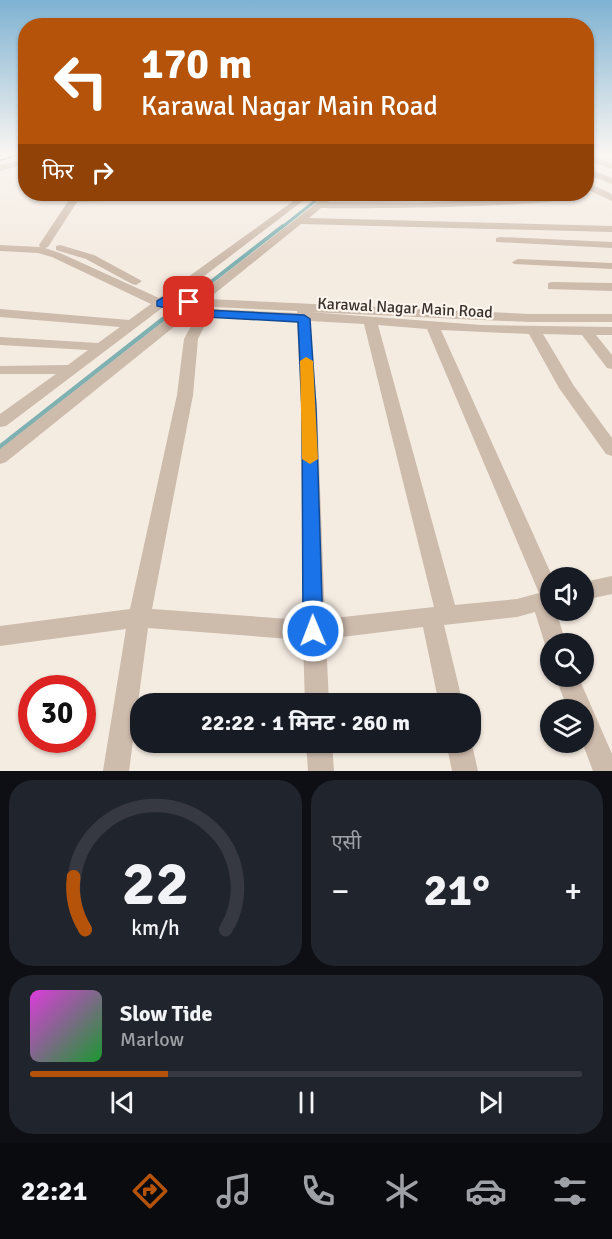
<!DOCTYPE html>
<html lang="hi">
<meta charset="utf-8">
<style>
:root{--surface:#171b24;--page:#20242c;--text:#f1f3f6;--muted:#9ea1a6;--line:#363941;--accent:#b45309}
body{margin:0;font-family:Signika,"Noto Sans Devanagari",sans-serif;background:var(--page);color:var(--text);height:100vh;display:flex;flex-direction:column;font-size:22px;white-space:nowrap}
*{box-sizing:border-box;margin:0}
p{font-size:20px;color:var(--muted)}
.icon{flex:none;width:33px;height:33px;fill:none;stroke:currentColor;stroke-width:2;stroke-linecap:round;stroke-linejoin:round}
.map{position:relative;height:771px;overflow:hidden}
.sheet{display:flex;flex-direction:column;gap:9px;padding:9px;background:#0d0f14;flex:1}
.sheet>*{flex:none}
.guide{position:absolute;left:18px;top:18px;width:576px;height:183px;border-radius:24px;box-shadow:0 2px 4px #0004;background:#b45309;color:#fff;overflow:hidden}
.controls{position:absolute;left:540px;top:567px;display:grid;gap:12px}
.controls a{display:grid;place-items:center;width:54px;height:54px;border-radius:50%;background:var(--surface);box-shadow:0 2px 4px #0004;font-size:30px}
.speed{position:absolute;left:18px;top:675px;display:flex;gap:12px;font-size:30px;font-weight:700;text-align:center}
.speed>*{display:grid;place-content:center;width:78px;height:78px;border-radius:50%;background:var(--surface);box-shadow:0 2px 4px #0004;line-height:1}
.speed .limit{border:9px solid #d22;background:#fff;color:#111}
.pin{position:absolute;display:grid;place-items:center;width:51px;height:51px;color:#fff;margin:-26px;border-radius:12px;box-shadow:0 3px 9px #0006}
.me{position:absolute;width:66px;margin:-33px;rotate:359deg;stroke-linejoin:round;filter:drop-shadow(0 0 4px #0008)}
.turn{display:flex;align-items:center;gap:21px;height:126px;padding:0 24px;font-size:27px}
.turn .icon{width:78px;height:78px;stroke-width:2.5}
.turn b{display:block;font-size:42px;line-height:51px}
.then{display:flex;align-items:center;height:57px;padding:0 24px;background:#0003;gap:12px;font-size:22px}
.big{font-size:45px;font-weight:700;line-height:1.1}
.sheet .widget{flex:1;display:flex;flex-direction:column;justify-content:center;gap:9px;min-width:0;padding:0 21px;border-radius:24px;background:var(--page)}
.sheet .dial{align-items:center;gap:0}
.dial svg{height:156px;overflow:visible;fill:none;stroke:var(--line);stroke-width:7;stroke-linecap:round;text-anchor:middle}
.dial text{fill:var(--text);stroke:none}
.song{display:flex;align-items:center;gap:18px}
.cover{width:72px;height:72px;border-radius:9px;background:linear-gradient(135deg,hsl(300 70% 55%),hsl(130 70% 35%))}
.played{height:6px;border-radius:3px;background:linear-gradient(90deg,var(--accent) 25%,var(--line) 25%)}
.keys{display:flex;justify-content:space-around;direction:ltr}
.heat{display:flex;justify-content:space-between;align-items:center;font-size:33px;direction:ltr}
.sheet .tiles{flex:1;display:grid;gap:9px;grid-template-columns:1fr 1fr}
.widget:last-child{grid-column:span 2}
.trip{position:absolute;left:130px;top:693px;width:351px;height:60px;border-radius:24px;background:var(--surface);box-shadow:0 2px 4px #0004;font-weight:700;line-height:60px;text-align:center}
.dock{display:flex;height:96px;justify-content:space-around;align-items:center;background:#090b0e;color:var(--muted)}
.dock .icon{width:42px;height:42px}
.dock .active{color:var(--accent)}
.dock b{font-size:27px;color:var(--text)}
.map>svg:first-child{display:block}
</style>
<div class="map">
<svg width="612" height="771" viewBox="0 0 612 771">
<rect width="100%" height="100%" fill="#f4ebe1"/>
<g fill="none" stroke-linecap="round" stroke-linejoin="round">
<path stroke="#7fb0b2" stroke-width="3" d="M281,228l43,-34"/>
<path stroke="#7fb0b2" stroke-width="4" d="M161,321l122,-95"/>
<path stroke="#7fb0b2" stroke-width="4.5" d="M11,438l152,-119"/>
<path stroke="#7fb0b2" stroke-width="5" d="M0,447l13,-10"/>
<path fill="#cdbbac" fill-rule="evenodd" d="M586,155l26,8v6l-26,-9z
M26,159v5l-26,7v-6z
M592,170l20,8v6l-23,-9 -1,-2z
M586,182l26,12v7l-26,-12z
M73,194h8v2l59,-2 5,3 -5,3 -63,2 -29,45 -3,1 15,5 99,45 144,-104h9l-142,108 15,3 143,-111h10l-10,8 90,1 168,-9c-13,14 -231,15 -265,14l-12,10 303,8v6l-311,-8 -93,75 321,15h83v8h-83l-220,-10 172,13 131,2v8h-16l16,20v14l-5,-1 -25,-33 -39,-1 31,52 38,52v18l-6,-2 -47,-66 -30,-54 -88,-4 112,248h-3v32h6l10,34h-16v9l-3,-2 -12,-39 -18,5 -73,8 19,79h-24l-16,-77 -97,12 3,65h-24l-2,-64 -155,-12 -19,143h-26l23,-142 -126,17v-20l130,-17 47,-214 7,-56 13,-24 -7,-1 -184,148 -6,2v-15l177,-138 -15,-3 -156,118 -6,1v-13l56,-40h-56v-8l68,-1 20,-15 -88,-5v-8l98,6 22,-16 -120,-10v-8l129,11 22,-16 -99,-47 -14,-4 -38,-2v-6l40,2 -1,-2zM214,307l83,4v2l-84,-4zM209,317l88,4 4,88 2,211 -151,-11 41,-214 5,-56zM310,321l54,3 70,283 -109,12 -8,-210zM378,325l49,4 112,264 -22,6 -62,6z
M500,237l112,5v6l-116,-6v-4z
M60,245l34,10 48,26 -6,4 -4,-1 -46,-25 -30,-9v-4z
M518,259l94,4v6l-98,-5 -2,-2z
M552,282l60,1v8l-64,-2v-6z
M612,576v18l-28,6v-18z
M555,676h23l34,78v17h-19l-11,-29 2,-32h-16z
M471,740l7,31h-26l-6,-29h25z
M306,742h26l2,29h-26z"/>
<path fill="#5c4a42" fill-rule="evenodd" d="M10,153h16v1l-26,7v-6z"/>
<g stroke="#3b302b" stroke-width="4.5">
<path id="rail" d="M0,158l20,-5"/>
</g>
<use href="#rail" stroke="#fbf5ee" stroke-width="3" stroke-dasharray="8" stroke-linecap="butt"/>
</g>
<linearGradient id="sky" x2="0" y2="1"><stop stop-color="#7eb2d2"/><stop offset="0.59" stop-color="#faf6f2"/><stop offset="1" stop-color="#faf6f2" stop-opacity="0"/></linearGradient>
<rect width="612" height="261" fill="url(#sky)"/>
<path fill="#1a73e8" stroke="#114b97" stroke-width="1.5" d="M169,294l26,8 -6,3 -19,-3 36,8 98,5 6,4 6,89 7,223 -3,6 -7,3 -7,-3 -3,-6 -1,-223 -4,-86 -92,-5 -49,-11v-5z"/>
<path fill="#f59e0b" d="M306,357l7,4 5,98 -8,5 -8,-5 -2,-98z"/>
<g text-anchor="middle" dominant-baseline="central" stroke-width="4.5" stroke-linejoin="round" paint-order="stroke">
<g font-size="16" fill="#3b302b" stroke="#fbf5ee">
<text transform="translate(405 308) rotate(3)">Karawal Nagar Main Road</text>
</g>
</g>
</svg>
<div class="controls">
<a><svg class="icon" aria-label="sound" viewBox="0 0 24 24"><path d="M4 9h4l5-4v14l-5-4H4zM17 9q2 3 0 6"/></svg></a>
<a><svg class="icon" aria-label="search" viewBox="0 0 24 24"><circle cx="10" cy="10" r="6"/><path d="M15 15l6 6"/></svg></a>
<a><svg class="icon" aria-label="layers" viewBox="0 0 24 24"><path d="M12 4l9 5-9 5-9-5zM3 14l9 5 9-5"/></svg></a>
</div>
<div class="speed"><div class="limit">30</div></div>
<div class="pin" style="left:189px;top:302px;background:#d93025"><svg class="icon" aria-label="arrive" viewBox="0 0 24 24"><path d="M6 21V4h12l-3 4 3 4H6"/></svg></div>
<svg class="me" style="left:313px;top:631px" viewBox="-20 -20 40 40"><circle r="17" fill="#1a73e8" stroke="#fff" stroke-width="3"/><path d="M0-11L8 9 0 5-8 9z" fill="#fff"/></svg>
<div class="trip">22:22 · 1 मिनट · 260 m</div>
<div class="guide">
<div class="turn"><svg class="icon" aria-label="left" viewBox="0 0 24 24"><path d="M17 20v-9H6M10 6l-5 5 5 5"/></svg><div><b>170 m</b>Karawal Nagar Main Road</div></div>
<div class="then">फिर<svg class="icon" aria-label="right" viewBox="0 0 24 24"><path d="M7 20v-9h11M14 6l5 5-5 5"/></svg></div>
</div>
</div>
<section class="sheet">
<div class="tiles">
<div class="widget dial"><svg viewBox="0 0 100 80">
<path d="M14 69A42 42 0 1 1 86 69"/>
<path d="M14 69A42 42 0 0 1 8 42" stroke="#b45309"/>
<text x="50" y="56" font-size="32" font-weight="700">22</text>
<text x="50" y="72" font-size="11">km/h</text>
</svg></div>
<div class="widget"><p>एसी</p>
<div class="heat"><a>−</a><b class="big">21°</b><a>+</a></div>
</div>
<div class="widget">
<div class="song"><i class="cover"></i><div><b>Slow Tide</b><p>Marlow</p></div></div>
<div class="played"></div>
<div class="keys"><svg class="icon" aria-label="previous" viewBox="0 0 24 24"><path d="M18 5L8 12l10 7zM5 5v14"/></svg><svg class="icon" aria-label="pause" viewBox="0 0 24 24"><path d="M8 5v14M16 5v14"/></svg><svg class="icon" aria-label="next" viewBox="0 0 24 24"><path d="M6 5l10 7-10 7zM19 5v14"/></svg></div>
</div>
</div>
</section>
<nav class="dock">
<b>22:21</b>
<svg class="icon active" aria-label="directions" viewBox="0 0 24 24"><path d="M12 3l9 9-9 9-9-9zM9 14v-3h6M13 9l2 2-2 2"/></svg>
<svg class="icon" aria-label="music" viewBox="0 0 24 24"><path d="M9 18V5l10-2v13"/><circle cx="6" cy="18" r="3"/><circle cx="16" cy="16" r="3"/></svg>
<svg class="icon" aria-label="phone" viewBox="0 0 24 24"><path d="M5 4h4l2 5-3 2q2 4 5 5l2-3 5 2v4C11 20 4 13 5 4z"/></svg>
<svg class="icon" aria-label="climate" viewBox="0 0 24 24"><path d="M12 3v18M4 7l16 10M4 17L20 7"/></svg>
<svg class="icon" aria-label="car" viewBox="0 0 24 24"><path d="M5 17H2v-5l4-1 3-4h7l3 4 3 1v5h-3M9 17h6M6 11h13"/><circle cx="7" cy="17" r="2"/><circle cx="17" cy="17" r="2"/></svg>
<svg class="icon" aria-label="filters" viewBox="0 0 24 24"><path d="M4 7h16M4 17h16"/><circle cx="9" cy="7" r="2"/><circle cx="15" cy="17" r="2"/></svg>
</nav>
